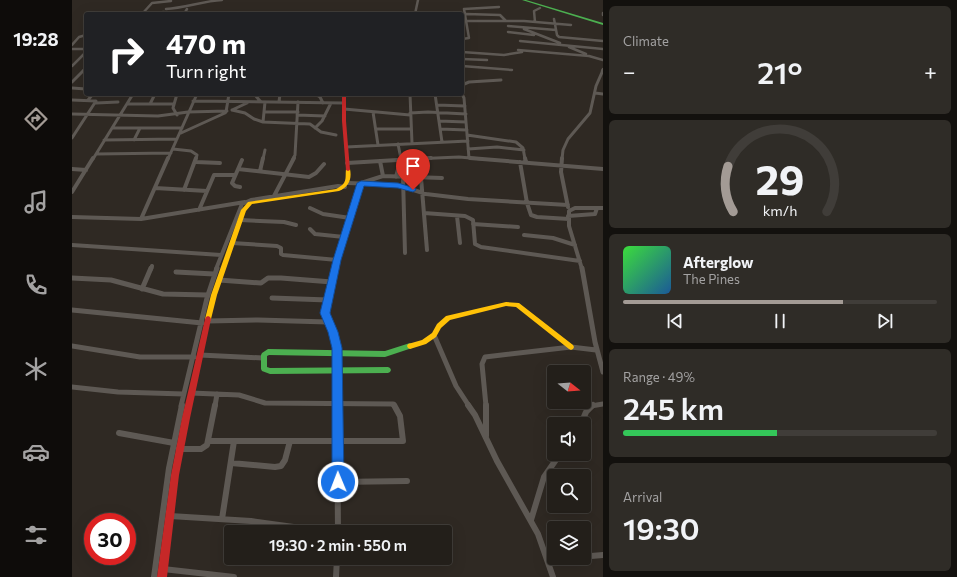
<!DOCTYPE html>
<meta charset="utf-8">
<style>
:root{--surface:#231f1a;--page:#2f2c27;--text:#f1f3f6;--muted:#a3a2a2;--line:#403d39;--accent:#a39b95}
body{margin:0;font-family:Commissioner,sans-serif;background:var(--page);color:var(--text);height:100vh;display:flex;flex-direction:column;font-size:15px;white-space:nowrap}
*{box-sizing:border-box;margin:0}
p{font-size:13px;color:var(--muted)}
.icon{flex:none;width:22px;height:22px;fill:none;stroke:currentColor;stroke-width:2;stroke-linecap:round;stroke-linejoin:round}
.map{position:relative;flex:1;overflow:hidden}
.details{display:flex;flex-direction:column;gap:6px;padding:6px;background:#13110e;width:354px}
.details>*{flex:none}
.top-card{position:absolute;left:12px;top:12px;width:380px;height:84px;border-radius:4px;box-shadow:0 4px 16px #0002,0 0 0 1px var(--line);background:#202124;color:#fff;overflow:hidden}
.needle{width:26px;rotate:107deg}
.tools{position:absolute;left:475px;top:365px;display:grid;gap:8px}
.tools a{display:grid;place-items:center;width:44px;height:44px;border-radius:4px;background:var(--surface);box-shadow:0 4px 16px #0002,0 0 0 1px var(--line);font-size:20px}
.speed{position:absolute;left:12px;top:513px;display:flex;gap:8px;font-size:20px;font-weight:700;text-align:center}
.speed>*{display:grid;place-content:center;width:52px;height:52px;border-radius:50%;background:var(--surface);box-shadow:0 4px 16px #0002,0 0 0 1px var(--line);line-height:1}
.speed .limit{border:6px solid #d22;background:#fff;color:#111}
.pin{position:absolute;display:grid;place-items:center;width:34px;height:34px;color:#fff;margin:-41px -17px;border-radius:50% 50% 50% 0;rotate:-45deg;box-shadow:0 0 4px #0007}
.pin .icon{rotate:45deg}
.me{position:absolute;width:44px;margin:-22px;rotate:359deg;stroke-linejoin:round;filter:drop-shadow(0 0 3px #0008)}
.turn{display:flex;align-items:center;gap:14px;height:84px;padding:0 16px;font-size:18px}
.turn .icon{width:52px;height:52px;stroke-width:2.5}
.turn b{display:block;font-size:28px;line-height:34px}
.big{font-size:30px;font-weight:600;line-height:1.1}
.details .widget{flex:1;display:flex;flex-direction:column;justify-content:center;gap:6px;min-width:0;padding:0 14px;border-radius:6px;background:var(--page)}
.details .dial{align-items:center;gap:0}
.dial svg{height:104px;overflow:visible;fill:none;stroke:var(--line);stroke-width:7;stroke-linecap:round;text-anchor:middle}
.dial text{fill:var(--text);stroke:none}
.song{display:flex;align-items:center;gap:12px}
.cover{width:48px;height:48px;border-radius:6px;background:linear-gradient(135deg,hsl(120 70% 55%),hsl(210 70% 35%))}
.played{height:4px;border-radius:2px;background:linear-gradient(90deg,var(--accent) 70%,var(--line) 70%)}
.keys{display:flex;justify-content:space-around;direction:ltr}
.heat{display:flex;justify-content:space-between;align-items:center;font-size:22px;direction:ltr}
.charge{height:6px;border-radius:3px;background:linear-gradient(90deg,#34c759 49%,var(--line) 0)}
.trip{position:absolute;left:152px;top:525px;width:228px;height:40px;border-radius:4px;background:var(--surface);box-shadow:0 4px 16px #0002,0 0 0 1px var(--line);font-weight:600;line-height:40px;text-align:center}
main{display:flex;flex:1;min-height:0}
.dock{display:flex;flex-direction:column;width:72px;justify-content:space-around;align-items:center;background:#0e0c0a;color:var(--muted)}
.dock .icon{width:28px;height:28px}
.dock .selected{color:var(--accent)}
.dock b{font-size:18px;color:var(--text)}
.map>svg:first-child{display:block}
</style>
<main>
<nav class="dock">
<b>19:28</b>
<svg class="icon selected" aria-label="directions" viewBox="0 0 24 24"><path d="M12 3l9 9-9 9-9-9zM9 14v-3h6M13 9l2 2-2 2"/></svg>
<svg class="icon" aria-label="music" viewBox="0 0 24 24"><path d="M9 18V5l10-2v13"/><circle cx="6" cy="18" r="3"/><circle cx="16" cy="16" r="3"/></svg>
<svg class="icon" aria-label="phone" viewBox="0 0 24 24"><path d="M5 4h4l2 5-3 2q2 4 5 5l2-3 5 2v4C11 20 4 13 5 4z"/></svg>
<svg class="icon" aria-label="climate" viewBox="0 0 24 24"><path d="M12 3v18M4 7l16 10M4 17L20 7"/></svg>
<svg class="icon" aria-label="car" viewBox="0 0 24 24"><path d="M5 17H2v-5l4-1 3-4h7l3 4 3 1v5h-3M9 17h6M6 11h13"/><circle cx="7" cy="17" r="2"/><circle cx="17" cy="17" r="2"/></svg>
<svg class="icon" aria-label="filters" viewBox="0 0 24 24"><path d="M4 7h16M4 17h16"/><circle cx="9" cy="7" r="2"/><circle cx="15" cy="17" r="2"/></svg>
</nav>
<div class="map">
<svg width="531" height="577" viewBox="0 0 531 577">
<rect width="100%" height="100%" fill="#2f2923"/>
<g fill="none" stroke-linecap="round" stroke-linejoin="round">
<path stroke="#5e5954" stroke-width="2.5" d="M94,9c19,-1 37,-8 56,-9
M531,13v2
M70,14l10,-11 19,-2
M71,14l21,-2
M112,14l3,-5
M343,14l3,-14
M394,14l34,1 6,6
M482,19l3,16 2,2 44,4
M394,21h58l47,4
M463,22l-1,-11 6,-3
M436,26l48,4
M452,29l36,14
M436,32l26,3
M390,39l7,-1 -5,-29 35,-2
M448,41l83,8
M0,45l7,-8 7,-2
M497,47l17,7
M0,49h14
M446,50l71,6 14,4
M390,52l42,3 18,-3
M390,59l25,1
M0,66l14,-14
M390,66l50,4
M11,71l3,-3
M530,71l1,-2"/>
<path stroke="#5e5954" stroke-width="3" d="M0,82l12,-12
M390,85l7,-3 32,-2
M0,88l14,1
M523,93l8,1
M105,94l-4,14 4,7
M182,94l7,8
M243,94l5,3 3,6
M338,94l2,49
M363,94l7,48
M390,94l2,4 5,60
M0,100l24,1 -24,37
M16,100l5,-6
M121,101l151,2
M207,102l1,-8
M24,103l22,-1
M55,104h46
M78,104l5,-10
M365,105l28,1
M272,109l66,6
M160,110l13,3 9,6 9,3 47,2 11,8 15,3
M160,110l15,-7
M154,112l3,-18
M192,112h34
M301,112l5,33
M338,113l18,-1 38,2
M0,114l86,2 30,-4 39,-1
M225,115l28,1
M367,121l27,1
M191,122l2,-20
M40,128h70
M243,128l7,-7 9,-18
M304,129h35
M368,129l27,1
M109,133l44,-20
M395,135l49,7 7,6 2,11
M32,140l73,-1
M62,140l6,-12
M326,144l3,15
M274,147l122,-6
M101,149l18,2 6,4 -1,4
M396,149l29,-2 27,3
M24,154l75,-1
M21,159l40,-65
M96,159l29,-65
M191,159l2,-9
M221,159l2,-4 3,-53
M341,159l46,-2 23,2
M490,159l1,-9 5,-11 22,-26 6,-27 7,-16"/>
<path stroke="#5e5954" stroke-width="4" d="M398,158l133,11
M453,158l1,4
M490,158l-1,14 7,35
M308,161l3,15
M124,162l24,1
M448,162l7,41 4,12 6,2 32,2
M275,163l84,-5
M0,169l14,1
M166,169l71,8 7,-4 8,-9
M188,171l3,-13
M324,177l5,-19
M331,177l2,76
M349,178l6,72
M276,183l50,2 28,9 42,5 100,6
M168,187l-5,-1 -3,-3 10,-23
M83,188l52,3
M112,190l12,-32
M0,192l21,-34
M202,196l20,-38
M238,208l13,6 27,4
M127,210l15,-35h21
M352,213l41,3 8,4 2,24 6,3 99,14
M385,216l3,27
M496,216l27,-2 2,-6
M0,217l69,2 104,-17
M69,219l27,-61
M168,220l44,2 12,3
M401,224l45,3
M238,229l5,5 29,3
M452,235l29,3 22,7
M160,243l45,3 4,2v6l2,1 54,5
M0,245l149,10
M79,269l1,-3
M144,269l26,-65 9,-4 87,-14 7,1
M263,269l26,-86 22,-7 59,2
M510,269l-13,-43v-15l6,-3h28"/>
<path stroke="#5e5954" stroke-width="5" d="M263,268l-10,45 12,35v58
M510,268l13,74 8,30
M104,272l38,2
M0,278l39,2 52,14 45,1
M147,280l42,3 7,-5h13l51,4
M70,289l9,-21
M200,298l56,2
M0,310l130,13
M136,321l50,-1 70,2
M362,335l22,51 13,20
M0,346l68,11h54
M128,355l63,3
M0,387l46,5 66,2
M119,393l48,2 26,8 128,1 1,2
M109,406l26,-108 10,-30
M143,406l2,-12
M414,406l-4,-42 3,-7 86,-10 25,3
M519,406l12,-2"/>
<path stroke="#5e5954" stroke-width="6" d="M265,405l1,127
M396,405l7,10 22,46 41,73 15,43
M414,405v31
M509,424l5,-12 7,-7
M47,433l55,10
M136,441h195l-3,-25 -6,-11
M107,449h22l6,-4 8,-40
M159,463l44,4 6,-1 4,-6 5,-19
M266,482l69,-1
M98,516l81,5 79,11
M150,519l12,-78
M459,520l13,-43 16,-23
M519,556l12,-1
M91,569l71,8
M82,577l15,-109 13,-63
M264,577l1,-19"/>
<path fill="#4caf50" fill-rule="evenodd" d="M450,0h4l77,23v2z
M338,343l2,1 1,2 -1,2 -27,9 -116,-2 -2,1v11l3,1 118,-1 2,1 1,2 -1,2 -2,1 -118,1 -8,-3 -1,-2v-14l1,-2 6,-4 117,2z"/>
<path fill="#ffc107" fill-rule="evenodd" d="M274,169h4c2,10 -1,18 -11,22l-87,13 -6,7 -29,84 -6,24 -1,2 -2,1 -2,-1 -1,-2 6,-24 30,-85 7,-8 88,-13c12,-6 9,-10 10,-20z
M434,302l13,1 54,42 1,2 -1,2 -2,1 -2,-1 -53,-42 -10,-1 -56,14 -9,8 -5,9 -10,7 -16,5 -2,-1 -1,-2 1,-2 14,-4 10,-7 5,-9 9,-8z"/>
<path fill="#c62828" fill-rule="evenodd" d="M270,94h4v27l4,49 -2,1 -2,-1 -4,-49z
M136,316l2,1 1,2 -21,99 -11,57 -12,102h-10l14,-102 11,-57 23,-99 1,-2z"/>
</g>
<path fill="#1a73e8" stroke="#114b97" d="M289,181l37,2 17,5 1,2 -3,2 -15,-4 -34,-2 -23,74 -11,53 8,19 4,16 2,134 -2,4 -4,2 -4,-2 -2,-4v-134l-4,-16 -8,-19 13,-53 24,-77z"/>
</svg>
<div class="tools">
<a><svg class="needle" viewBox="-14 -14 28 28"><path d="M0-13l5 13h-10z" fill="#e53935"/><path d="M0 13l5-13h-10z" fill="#a3a2a2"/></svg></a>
<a><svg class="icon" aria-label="sound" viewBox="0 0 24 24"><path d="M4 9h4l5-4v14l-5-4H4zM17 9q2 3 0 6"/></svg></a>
<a><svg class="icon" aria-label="search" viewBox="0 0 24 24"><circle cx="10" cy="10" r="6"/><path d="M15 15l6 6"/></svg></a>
<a><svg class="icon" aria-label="layers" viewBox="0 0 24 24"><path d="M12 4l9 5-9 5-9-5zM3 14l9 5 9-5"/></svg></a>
</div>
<div class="speed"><div class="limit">30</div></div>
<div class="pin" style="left:341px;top:190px;background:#d93025"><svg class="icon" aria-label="arrive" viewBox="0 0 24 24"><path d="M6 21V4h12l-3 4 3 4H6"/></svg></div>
<svg class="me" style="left:266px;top:482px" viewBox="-20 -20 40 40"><circle r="17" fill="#1a73e8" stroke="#fff" stroke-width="3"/><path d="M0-11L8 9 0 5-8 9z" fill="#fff"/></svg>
<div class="trip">19:30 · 2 min · 550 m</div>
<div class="top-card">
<div class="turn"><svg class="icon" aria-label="right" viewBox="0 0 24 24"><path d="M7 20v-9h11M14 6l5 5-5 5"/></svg><div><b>470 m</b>Turn right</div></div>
</div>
</div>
<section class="details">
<div class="widget"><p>Climate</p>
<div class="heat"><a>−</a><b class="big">21°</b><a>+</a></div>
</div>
<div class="widget dial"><svg viewBox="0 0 100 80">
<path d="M14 69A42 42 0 1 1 86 69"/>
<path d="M14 69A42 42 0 0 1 10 34" stroke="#a39b95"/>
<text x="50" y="56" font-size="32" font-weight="700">29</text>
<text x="50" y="72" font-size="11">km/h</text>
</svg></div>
<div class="widget">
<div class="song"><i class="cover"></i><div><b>Afterglow</b><p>The Pines</p></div></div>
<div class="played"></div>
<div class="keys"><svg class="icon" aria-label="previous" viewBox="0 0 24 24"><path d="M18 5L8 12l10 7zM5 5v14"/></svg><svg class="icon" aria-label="pause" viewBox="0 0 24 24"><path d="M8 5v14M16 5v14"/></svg><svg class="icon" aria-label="next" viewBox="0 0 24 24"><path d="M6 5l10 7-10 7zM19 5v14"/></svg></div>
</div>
<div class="widget"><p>Range · 49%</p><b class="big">245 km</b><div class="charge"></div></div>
<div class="widget"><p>Arrival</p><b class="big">19:30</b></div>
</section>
</main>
